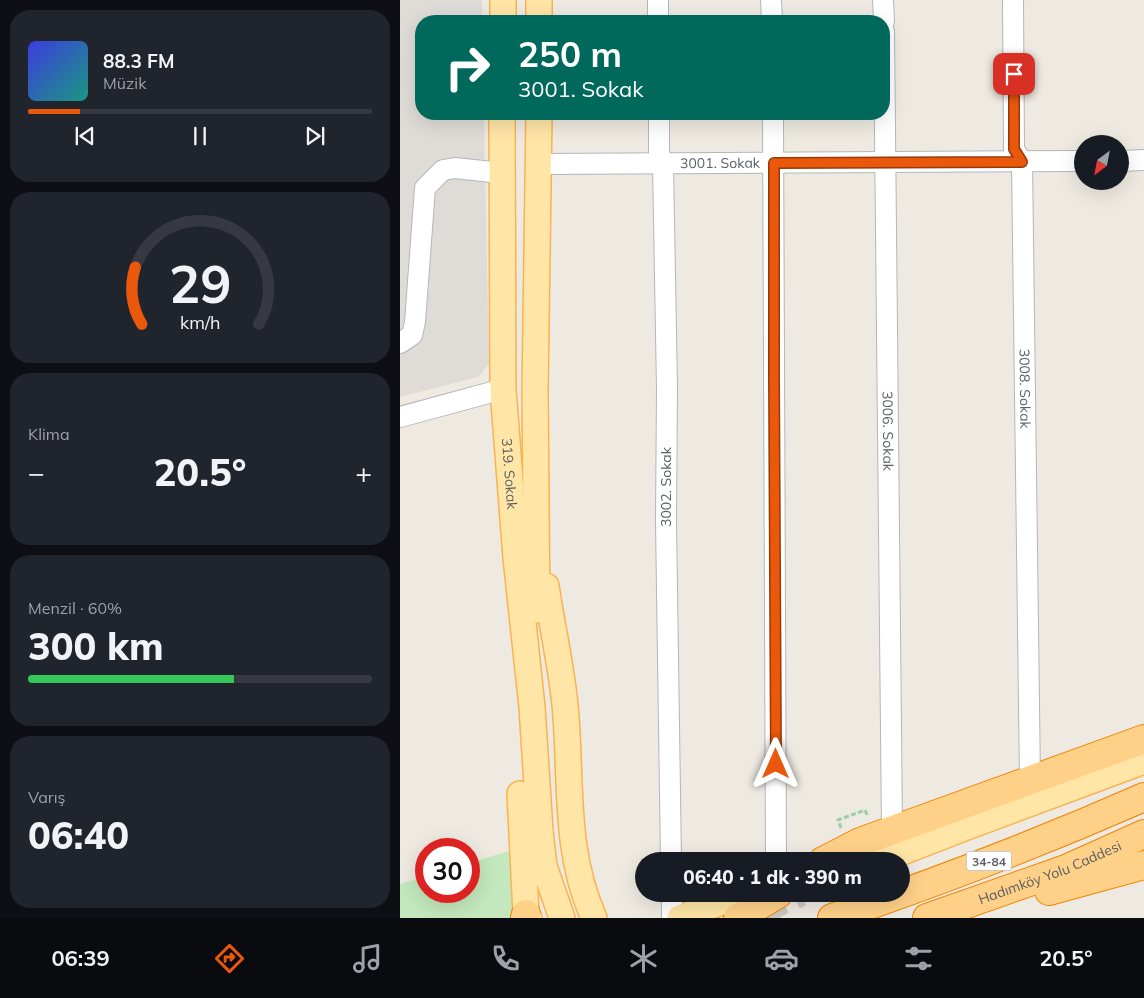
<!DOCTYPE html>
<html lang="tr">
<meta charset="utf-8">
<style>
:root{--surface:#171b24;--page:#20242c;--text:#f1f3f6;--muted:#9ea1a6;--line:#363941;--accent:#ea580c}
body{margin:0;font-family:Mulish,sans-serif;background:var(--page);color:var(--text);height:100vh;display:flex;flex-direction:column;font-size:19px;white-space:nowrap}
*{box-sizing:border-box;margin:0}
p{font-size:16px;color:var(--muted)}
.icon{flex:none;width:28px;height:28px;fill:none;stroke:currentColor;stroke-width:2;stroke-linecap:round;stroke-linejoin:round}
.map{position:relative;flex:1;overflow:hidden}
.drawer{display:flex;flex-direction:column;gap:10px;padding:10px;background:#0d0f14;width:400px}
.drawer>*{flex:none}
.top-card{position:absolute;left:15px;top:15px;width:475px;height:105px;border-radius:20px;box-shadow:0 5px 20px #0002;background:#00695c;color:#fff;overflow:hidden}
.needle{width:32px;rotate:212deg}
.buttons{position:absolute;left:674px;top:135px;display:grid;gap:10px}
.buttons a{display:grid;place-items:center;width:55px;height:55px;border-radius:50%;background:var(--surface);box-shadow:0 5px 20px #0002;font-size:25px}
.speed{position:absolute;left:15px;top:838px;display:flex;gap:10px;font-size:25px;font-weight:700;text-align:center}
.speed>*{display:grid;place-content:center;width:65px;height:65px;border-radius:50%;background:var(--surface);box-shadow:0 5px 20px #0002;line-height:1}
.speed .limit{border:8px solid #d22;background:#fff;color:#111}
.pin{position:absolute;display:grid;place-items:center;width:42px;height:42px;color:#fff;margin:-21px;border-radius:10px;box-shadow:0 2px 8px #0006}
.me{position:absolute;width:55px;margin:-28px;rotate:0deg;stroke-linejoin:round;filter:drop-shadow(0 0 4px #0008)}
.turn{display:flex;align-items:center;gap:18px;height:105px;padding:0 20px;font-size:22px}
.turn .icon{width:65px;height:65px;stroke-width:2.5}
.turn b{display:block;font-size:35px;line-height:42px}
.big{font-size:38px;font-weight:800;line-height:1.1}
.drawer .tile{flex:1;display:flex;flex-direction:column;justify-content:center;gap:8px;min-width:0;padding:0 18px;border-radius:20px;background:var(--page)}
.drawer .dial{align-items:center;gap:0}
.dial svg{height:130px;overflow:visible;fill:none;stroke:var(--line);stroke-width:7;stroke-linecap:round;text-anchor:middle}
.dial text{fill:var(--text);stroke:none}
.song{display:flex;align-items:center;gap:15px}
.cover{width:60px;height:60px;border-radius:8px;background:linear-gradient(135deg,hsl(240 70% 55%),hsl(170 70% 35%))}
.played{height:5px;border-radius:2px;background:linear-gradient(90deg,var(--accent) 15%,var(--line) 15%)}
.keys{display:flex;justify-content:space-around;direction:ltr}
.heat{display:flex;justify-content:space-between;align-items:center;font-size:28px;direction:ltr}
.charge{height:8px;border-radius:4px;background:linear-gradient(90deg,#34c759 60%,var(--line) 0)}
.trip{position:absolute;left:235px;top:852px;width:275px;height:50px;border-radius:25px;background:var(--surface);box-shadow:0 5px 20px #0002;font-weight:800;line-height:50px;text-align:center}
.menu{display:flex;height:80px;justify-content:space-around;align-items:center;background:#090b0e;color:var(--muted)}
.menu .icon{width:35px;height:35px}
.menu .selected{color:var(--accent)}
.menu b{font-size:22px;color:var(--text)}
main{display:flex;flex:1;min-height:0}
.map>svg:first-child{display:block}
</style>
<main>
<section class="drawer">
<div class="tile">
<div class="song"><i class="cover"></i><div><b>88.3 FM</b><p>Müzik</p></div></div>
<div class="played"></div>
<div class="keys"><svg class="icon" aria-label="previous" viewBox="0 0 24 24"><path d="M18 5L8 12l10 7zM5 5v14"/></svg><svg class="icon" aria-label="pause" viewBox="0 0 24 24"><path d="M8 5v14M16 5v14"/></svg><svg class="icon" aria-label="next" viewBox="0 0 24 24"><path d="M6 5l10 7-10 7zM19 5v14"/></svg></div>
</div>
<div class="tile dial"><svg viewBox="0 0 100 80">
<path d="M14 69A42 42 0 1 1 86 69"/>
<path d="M14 69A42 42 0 0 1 10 34" stroke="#ea580c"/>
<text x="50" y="56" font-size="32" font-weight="700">29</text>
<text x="50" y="72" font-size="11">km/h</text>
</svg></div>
<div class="tile"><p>Klima</p>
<div class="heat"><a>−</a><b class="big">20.5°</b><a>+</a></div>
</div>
<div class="tile"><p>Menzil · 60%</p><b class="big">300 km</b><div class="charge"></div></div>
<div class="tile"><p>Varış</p><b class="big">06:40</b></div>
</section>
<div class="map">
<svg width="744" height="918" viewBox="0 0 744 918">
<rect width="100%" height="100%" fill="#eeeae2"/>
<path fill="#dfdcd7" d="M0,0h82v21h-61v93h63l5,250 -11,13 -78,20z"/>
<path fill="#c3e8bd" d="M116,849v69h-116v-34l26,-8v15h43v-28z"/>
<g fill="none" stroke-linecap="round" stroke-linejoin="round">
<path stroke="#c9c8c2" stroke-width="25" stroke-dasharray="25 12" stroke-linecap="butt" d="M362,914l18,-11 21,-9"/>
<g stroke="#b3b6ba" stroke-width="22">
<g id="minor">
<path d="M258,0v21"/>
<path d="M371,0l1,21"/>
<path d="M483,0l1,21"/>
<path id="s1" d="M613,0l1,149 8,13 8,619"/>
<path id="s2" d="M484,31l8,799"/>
<path d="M259,114v39l4,11 4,225 -1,133 5,339"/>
<path d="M373,114l3,747"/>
<path d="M720,161l24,-1"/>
<path id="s3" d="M139,164l543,-3"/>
<path d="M0,343l12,-8 3,-13 10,-134 18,-18 12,-2 46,5"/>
<path d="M0,417l103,-28"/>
<path d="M272,894v24"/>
</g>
</g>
<g stroke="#f9b350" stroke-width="28">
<g id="major">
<path d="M139,0v21"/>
<path d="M103,21v-21"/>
<path id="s4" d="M102,114l1,275 13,169 16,149 8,124 4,35 18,52"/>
<path d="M146,586c6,40 15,79 19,119 7,72 -2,145 29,213"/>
<path d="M137,610l-2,-219 4,-277"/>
<path d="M120,794l6,120 3,4"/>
<path d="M479,861l85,-33 180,-67"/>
<path d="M280,918l62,-24"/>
</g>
</g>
<g stroke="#f08400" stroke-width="30">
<g id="highway">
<path d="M423,861l37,-19 284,-103"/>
<path d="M649,891l95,-26"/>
<path d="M125,918l1,-4"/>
<path d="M338,918l40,-24"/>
<path d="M432,918c106,-36 210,-76 312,-121"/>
<path id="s5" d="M527,918l139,-49 78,-35"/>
</g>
</g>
<path stroke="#99d0a1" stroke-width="3" stroke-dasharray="5 2.5" stroke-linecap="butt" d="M441,828l-3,-8 27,-10 3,7"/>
<use href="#minor" stroke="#fff" stroke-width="20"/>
<use href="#major" stroke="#ffe5a6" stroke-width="25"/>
<use href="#highway" stroke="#ffd188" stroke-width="28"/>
</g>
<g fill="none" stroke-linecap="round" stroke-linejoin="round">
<g stroke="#983908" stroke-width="12">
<path id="route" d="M376,764l-2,-390v-211l248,-1 -8,-13v-75"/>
</g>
<use href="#route" stroke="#ea580c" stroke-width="9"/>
</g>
<g text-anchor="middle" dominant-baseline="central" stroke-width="4" stroke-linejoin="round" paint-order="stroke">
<rect fill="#fff" stroke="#8c9092" stroke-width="1" x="566.5" y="851.5" width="45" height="19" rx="4"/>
<g font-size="12" font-weight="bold" fill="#5a6064">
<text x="589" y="861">34-84</text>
</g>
<g font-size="14" fill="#5a6064" stroke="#fff">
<text stroke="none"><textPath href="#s3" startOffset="181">3001. Sokak</textPath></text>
<text stroke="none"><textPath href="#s1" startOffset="391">3008. Sokak</textPath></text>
<text stroke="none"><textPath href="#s2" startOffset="400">3006. Sokak</textPath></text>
<text stroke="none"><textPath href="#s4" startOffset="360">319. Sokak</textPath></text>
<text transform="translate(266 487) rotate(-90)">3002. Sokak</text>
<text stroke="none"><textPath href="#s5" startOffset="131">Hadımköy Yolu Caddesi</textPath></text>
</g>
</g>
</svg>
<div class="buttons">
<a><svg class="needle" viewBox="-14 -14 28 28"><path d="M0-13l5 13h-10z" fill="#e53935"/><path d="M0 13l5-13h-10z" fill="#9ea1a6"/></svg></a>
</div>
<div class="speed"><div class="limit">30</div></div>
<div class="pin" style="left:614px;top:74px;background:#d93025"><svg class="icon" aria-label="arrive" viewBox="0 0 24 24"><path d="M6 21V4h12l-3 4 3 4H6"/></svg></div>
<svg class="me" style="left:376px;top:764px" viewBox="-20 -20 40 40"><path d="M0-17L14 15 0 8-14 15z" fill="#ea580c" stroke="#fff" stroke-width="4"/></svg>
<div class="trip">06:40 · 1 dk · 390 m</div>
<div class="top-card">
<div class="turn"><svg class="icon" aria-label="right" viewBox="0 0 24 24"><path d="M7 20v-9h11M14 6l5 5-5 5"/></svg><div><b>250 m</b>3001. Sokak</div></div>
</div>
</div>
</main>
<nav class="menu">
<b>06:39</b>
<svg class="icon selected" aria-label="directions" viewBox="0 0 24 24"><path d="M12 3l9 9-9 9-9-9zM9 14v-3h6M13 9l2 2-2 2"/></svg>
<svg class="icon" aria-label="music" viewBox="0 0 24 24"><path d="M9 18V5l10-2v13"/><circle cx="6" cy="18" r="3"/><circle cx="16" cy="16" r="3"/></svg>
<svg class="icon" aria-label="phone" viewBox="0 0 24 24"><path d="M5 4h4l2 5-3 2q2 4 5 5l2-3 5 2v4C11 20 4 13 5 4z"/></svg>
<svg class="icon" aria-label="climate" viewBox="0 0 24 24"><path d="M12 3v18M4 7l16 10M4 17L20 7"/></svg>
<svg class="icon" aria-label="car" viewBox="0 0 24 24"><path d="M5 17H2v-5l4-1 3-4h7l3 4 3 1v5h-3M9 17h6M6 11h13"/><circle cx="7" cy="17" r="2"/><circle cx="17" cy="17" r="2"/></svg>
<svg class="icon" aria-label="filters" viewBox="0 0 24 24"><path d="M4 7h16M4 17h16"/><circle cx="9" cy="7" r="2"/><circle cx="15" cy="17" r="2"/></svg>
<b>20.5°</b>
</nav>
